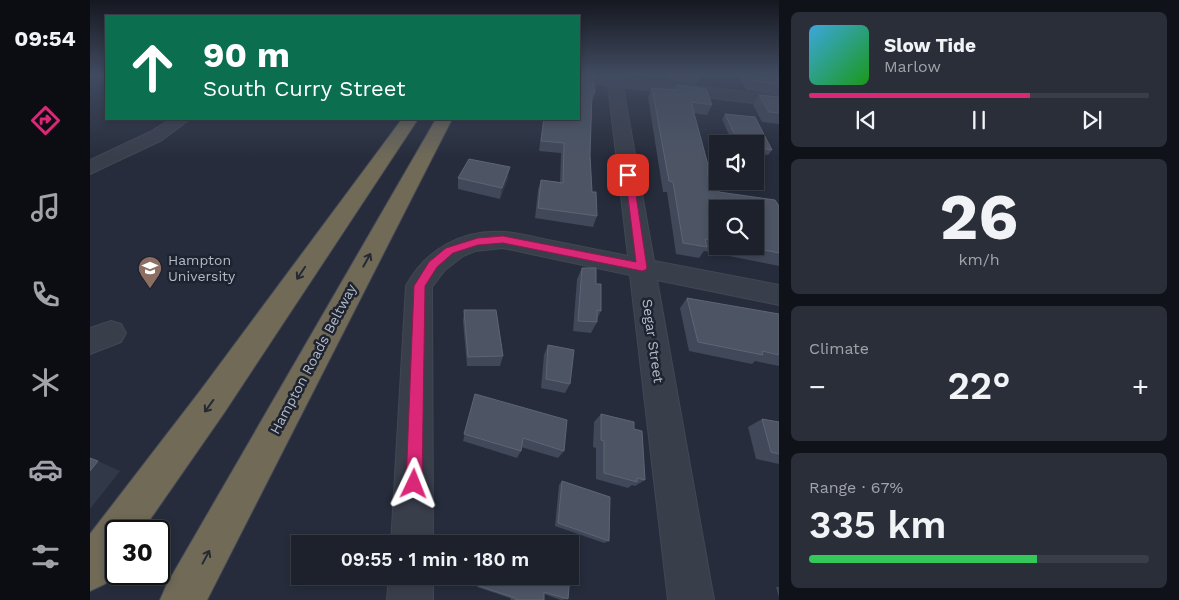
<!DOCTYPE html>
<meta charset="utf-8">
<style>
:root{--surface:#1c212c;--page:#292e38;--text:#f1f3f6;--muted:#a0a3a9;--line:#3a3e48;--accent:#db2777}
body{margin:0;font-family:"Work Sans",sans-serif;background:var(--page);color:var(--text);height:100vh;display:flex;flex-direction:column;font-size:19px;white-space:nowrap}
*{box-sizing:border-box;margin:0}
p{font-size:16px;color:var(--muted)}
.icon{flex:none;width:28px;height:28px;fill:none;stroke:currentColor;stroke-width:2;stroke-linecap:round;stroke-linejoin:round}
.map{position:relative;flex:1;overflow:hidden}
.details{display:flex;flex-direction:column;gap:12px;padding:12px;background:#0f1218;width:400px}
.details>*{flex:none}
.hud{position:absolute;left:15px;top:15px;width:475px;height:105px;border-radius:0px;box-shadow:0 2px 8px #0003,0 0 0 1px var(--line);background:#0b6e4f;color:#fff;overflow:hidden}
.buttons{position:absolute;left:619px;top:135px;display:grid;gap:10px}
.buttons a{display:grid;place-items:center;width:55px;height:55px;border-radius:0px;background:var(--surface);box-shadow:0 2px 8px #0003,0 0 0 1px var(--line);font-size:25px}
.speed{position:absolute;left:15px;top:520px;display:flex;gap:10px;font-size:25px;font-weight:700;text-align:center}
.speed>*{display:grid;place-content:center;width:65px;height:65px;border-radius:50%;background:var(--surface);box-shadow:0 2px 8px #0003,0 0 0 1px var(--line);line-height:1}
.speed .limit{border:2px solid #111;border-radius:8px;background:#fff;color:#111}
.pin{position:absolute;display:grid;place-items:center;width:42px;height:42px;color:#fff;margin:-21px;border-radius:10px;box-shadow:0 2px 8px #0006}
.me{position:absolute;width:55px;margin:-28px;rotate:2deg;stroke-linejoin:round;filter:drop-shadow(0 0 4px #0008)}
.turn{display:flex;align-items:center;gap:18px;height:105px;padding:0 15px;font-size:22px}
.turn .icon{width:65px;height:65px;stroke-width:2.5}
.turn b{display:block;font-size:35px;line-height:42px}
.big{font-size:38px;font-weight:600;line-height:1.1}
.details .widget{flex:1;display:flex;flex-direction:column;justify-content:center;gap:8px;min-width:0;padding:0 18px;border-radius:8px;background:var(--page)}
.details .dial{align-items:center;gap:0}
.dial b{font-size:65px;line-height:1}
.song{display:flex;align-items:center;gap:15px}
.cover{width:60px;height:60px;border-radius:8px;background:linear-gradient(135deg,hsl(200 70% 55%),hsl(120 70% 35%))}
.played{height:5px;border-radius:2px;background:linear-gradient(90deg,var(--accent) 65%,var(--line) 65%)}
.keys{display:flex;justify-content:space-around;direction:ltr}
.heat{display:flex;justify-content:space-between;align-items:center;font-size:28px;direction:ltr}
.charge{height:8px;border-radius:4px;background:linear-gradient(90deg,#34c759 67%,var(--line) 0)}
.trip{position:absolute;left:201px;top:535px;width:288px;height:50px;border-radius:0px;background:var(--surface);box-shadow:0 2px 8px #0003,0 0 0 1px var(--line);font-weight:600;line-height:50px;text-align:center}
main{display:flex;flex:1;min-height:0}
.tab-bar{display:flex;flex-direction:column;width:90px;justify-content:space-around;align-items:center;background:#0b0d12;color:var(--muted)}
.tab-bar .icon{width:35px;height:35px}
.tab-bar .current{color:var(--accent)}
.tab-bar b{font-size:22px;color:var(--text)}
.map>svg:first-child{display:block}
</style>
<main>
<nav class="tab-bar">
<b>09:54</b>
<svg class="icon current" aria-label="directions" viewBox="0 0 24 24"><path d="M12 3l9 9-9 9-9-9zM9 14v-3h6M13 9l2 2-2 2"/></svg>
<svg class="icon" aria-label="music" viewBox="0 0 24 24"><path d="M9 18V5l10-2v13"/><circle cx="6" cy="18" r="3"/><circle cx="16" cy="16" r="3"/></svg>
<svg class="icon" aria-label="phone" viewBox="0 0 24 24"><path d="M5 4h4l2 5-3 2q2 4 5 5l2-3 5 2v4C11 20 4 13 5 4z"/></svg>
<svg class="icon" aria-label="climate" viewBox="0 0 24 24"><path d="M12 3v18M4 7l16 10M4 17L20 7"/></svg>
<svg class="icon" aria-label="car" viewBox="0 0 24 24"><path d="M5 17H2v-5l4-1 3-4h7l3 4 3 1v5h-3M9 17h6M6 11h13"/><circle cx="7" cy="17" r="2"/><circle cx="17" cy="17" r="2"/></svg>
<svg class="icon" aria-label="filters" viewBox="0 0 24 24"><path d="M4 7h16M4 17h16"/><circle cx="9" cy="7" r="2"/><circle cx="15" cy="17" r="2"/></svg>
</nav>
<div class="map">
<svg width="689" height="600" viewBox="0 0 689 600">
<rect width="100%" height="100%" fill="#262c3b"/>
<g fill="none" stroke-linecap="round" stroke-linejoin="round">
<g stroke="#424754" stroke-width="2">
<path id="minor" d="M489,75h20l180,21v10l-156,-19 31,174 125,24v20l-122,-25 57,320h-46l-38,-325 -127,-27 -28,3 -12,5 -18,14 -13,17 1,257h-42l15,-258c19,-36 56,-57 98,-54 16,1 33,6 49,9 25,5 50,10 75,15l-20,-171 -29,-4z
M81,119h19l-28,21 -72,34v-14l60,-28z
M21,321l10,3 5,9 -5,9 -31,12v-26z
M299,576h44v24h-46z"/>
</g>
<g stroke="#444956" stroke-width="2">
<path id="motorway" d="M312,119h16l-194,294 -82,118h-26v38l-11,15 -15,7v-57l110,-143z
M346,119h16l-245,481h-47l7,-16z"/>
</g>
<use href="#minor" fill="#393e4b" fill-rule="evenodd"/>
<use href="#motorway" fill="#706a57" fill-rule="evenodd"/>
</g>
<path fill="#414859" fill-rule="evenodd" d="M489,75l16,18 -3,9 -2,53 2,37 5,24 -4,11 -58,-9 3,-28 3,-10 19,2 1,-29 -22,-2 4,-32h36z
M576,75h28l7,1 -5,8 -29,-3z
M648,75h41v20l-33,-5z
M586,85l36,20 -5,10 -13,-2 14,64 5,5 6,10 60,14v60l-75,-15 -5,7 -23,-4 -9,-62h-4l-15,-95 4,-9 22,2zM628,209l37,37h-37z
M669,95l20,2v27l-17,-2 -9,-17z
M635,114l47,36 -4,5 -13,-2v-9h-22l-11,-25z
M368,178h50l-8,21 -42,-10z
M492,268l14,16 5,27 -4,8v3l-6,11 -18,-2 4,-52z
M597,298l92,16v52l-24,-5 -3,3 -63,-13 -9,-43z
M374,310l39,46 -3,10h-33l-4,-45z
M458,345l22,39 -5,9 -24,-5 3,-33z
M385,394l89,57 -6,7 -37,-11v4l-4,7 -54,-17z
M511,414l33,15 11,51 -10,6 -3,-1 -4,3 -32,-9v-31l-3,-1 1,-25z
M672,419l17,3v42l-23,-5 -8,-32z
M472,481l47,60 -5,2 -49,-17 4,-41z
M388,576h92l-2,23 -7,1 -17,-6v6h-33l-1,-2 -33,-11z
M686,587h3v10z"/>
<path fill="#313848" d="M420,167l-2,11 -8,21 2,-11z
M8,461l22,10 -30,38v-38z"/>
<path fill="#4d5565" stroke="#5e6474" d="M489,75h14l2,18 -3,-1 -2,63 2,37h4l1,24 -59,-8 3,-28 22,3 1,-40 -23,-2 3,-22h35z
M658,75h31v9l-28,-3z
M586,85l30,4 6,16 -21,-3 17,63v12h4l1,5 3,1 3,9 56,8 4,6v47l-35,-7h11v-37h-37v32l-13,-2 2,8 -24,-4 -10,-61 -4,-1 -17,-93 26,2z
M669,95l20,2v16l-10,-1z
M635,114l30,3 17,33 -17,-3v-3h-16z
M379,159l41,8 -8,21 -44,-10z
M492,268h14v16h5v27l-4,-1v12l-19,-1z
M597,298l92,16v41l-17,-4 1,4 -65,-13z
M374,310h32l7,46 -35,1z
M458,345l26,5 -4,34 -24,-5z
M385,394l92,26 -3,31 -41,-13 -2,13 -57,-17z
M511,414l33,8v7l8,2 3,49 -8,-2v4l-33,-9v-32l-3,-1z
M672,419l17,3v32l-8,-2z
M0,458l8,3 -8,10z
M472,481l48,16 -1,44 -51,-18z
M397,539l16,5h-17z
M391,576h89l-2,23 -24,-7v8h-28l-1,-2 -36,-12z"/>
<defs><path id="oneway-shaft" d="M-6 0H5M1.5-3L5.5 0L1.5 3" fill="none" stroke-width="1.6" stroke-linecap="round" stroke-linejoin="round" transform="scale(1.25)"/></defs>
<g stroke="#262a34">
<use href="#oneway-shaft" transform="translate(277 260) rotate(-61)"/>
<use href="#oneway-shaft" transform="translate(211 273) rotate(124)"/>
<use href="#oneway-shaft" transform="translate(119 406) rotate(126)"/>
<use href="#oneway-shaft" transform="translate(116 557) rotate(-62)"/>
</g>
<linearGradient id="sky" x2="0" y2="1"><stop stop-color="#151820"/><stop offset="0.47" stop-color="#414b60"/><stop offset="1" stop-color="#414b60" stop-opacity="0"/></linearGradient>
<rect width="689" height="159" fill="url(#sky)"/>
<path fill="#db2777" stroke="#8e194d" d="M535,173l8,2 14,93 -2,2 -3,1 -139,-28 -25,2 -25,8 -16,14 -12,19 -3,198 -3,6 -5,2 -6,-2 -2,-6 8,-198 15,-24 17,-14 32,-10 25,-2 133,26z"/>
<defs>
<g id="university-pin" transform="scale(1.25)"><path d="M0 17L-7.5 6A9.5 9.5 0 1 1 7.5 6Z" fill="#8d6e63" stroke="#1e2330"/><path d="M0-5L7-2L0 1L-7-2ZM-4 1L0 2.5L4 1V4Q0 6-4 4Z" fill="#fff"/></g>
</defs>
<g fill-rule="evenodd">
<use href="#university-pin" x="60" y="268"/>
</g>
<g text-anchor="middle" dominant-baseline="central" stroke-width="5" stroke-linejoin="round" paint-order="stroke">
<g font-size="14" fill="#b5b9c7" stroke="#1e2330" text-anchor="start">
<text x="78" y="260">Hampton<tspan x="78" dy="16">University</tspan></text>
</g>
<g font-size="14" fill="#b5b9c7" stroke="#1e2330">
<text transform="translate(563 341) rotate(82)">Segar Street</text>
<text transform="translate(223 359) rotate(-62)">Hampton Roads Beltway</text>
</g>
</g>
</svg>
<div class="buttons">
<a><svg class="icon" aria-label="sound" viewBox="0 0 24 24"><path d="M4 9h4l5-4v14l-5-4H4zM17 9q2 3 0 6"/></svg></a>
<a><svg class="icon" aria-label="search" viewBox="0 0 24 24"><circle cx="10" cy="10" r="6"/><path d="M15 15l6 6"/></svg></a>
</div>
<div class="speed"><div class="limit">30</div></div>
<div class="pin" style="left:538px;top:175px;background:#d93025"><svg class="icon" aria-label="arrive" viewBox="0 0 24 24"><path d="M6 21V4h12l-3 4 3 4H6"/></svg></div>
<svg class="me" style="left:324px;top:484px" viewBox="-20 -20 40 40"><path d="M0-17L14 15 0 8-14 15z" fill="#db2777" stroke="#fff" stroke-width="4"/></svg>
<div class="trip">09:55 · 1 min · 180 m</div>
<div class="hud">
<div class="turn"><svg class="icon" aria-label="ahead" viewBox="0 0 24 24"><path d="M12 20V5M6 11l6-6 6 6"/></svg><div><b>90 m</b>South Curry Street</div></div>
</div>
</div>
<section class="details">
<div class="widget">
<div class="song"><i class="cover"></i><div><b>Slow Tide</b><p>Marlow</p></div></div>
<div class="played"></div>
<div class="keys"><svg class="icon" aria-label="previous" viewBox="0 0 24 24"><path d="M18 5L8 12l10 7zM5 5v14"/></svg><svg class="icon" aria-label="pause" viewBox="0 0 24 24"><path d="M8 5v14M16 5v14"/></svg><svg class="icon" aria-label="next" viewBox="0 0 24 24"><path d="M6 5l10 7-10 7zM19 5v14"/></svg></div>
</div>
<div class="widget dial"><b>26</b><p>km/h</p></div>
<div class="widget"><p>Climate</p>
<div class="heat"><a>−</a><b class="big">22°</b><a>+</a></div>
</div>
<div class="widget"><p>Range · 67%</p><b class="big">335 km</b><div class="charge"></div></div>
</section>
</main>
